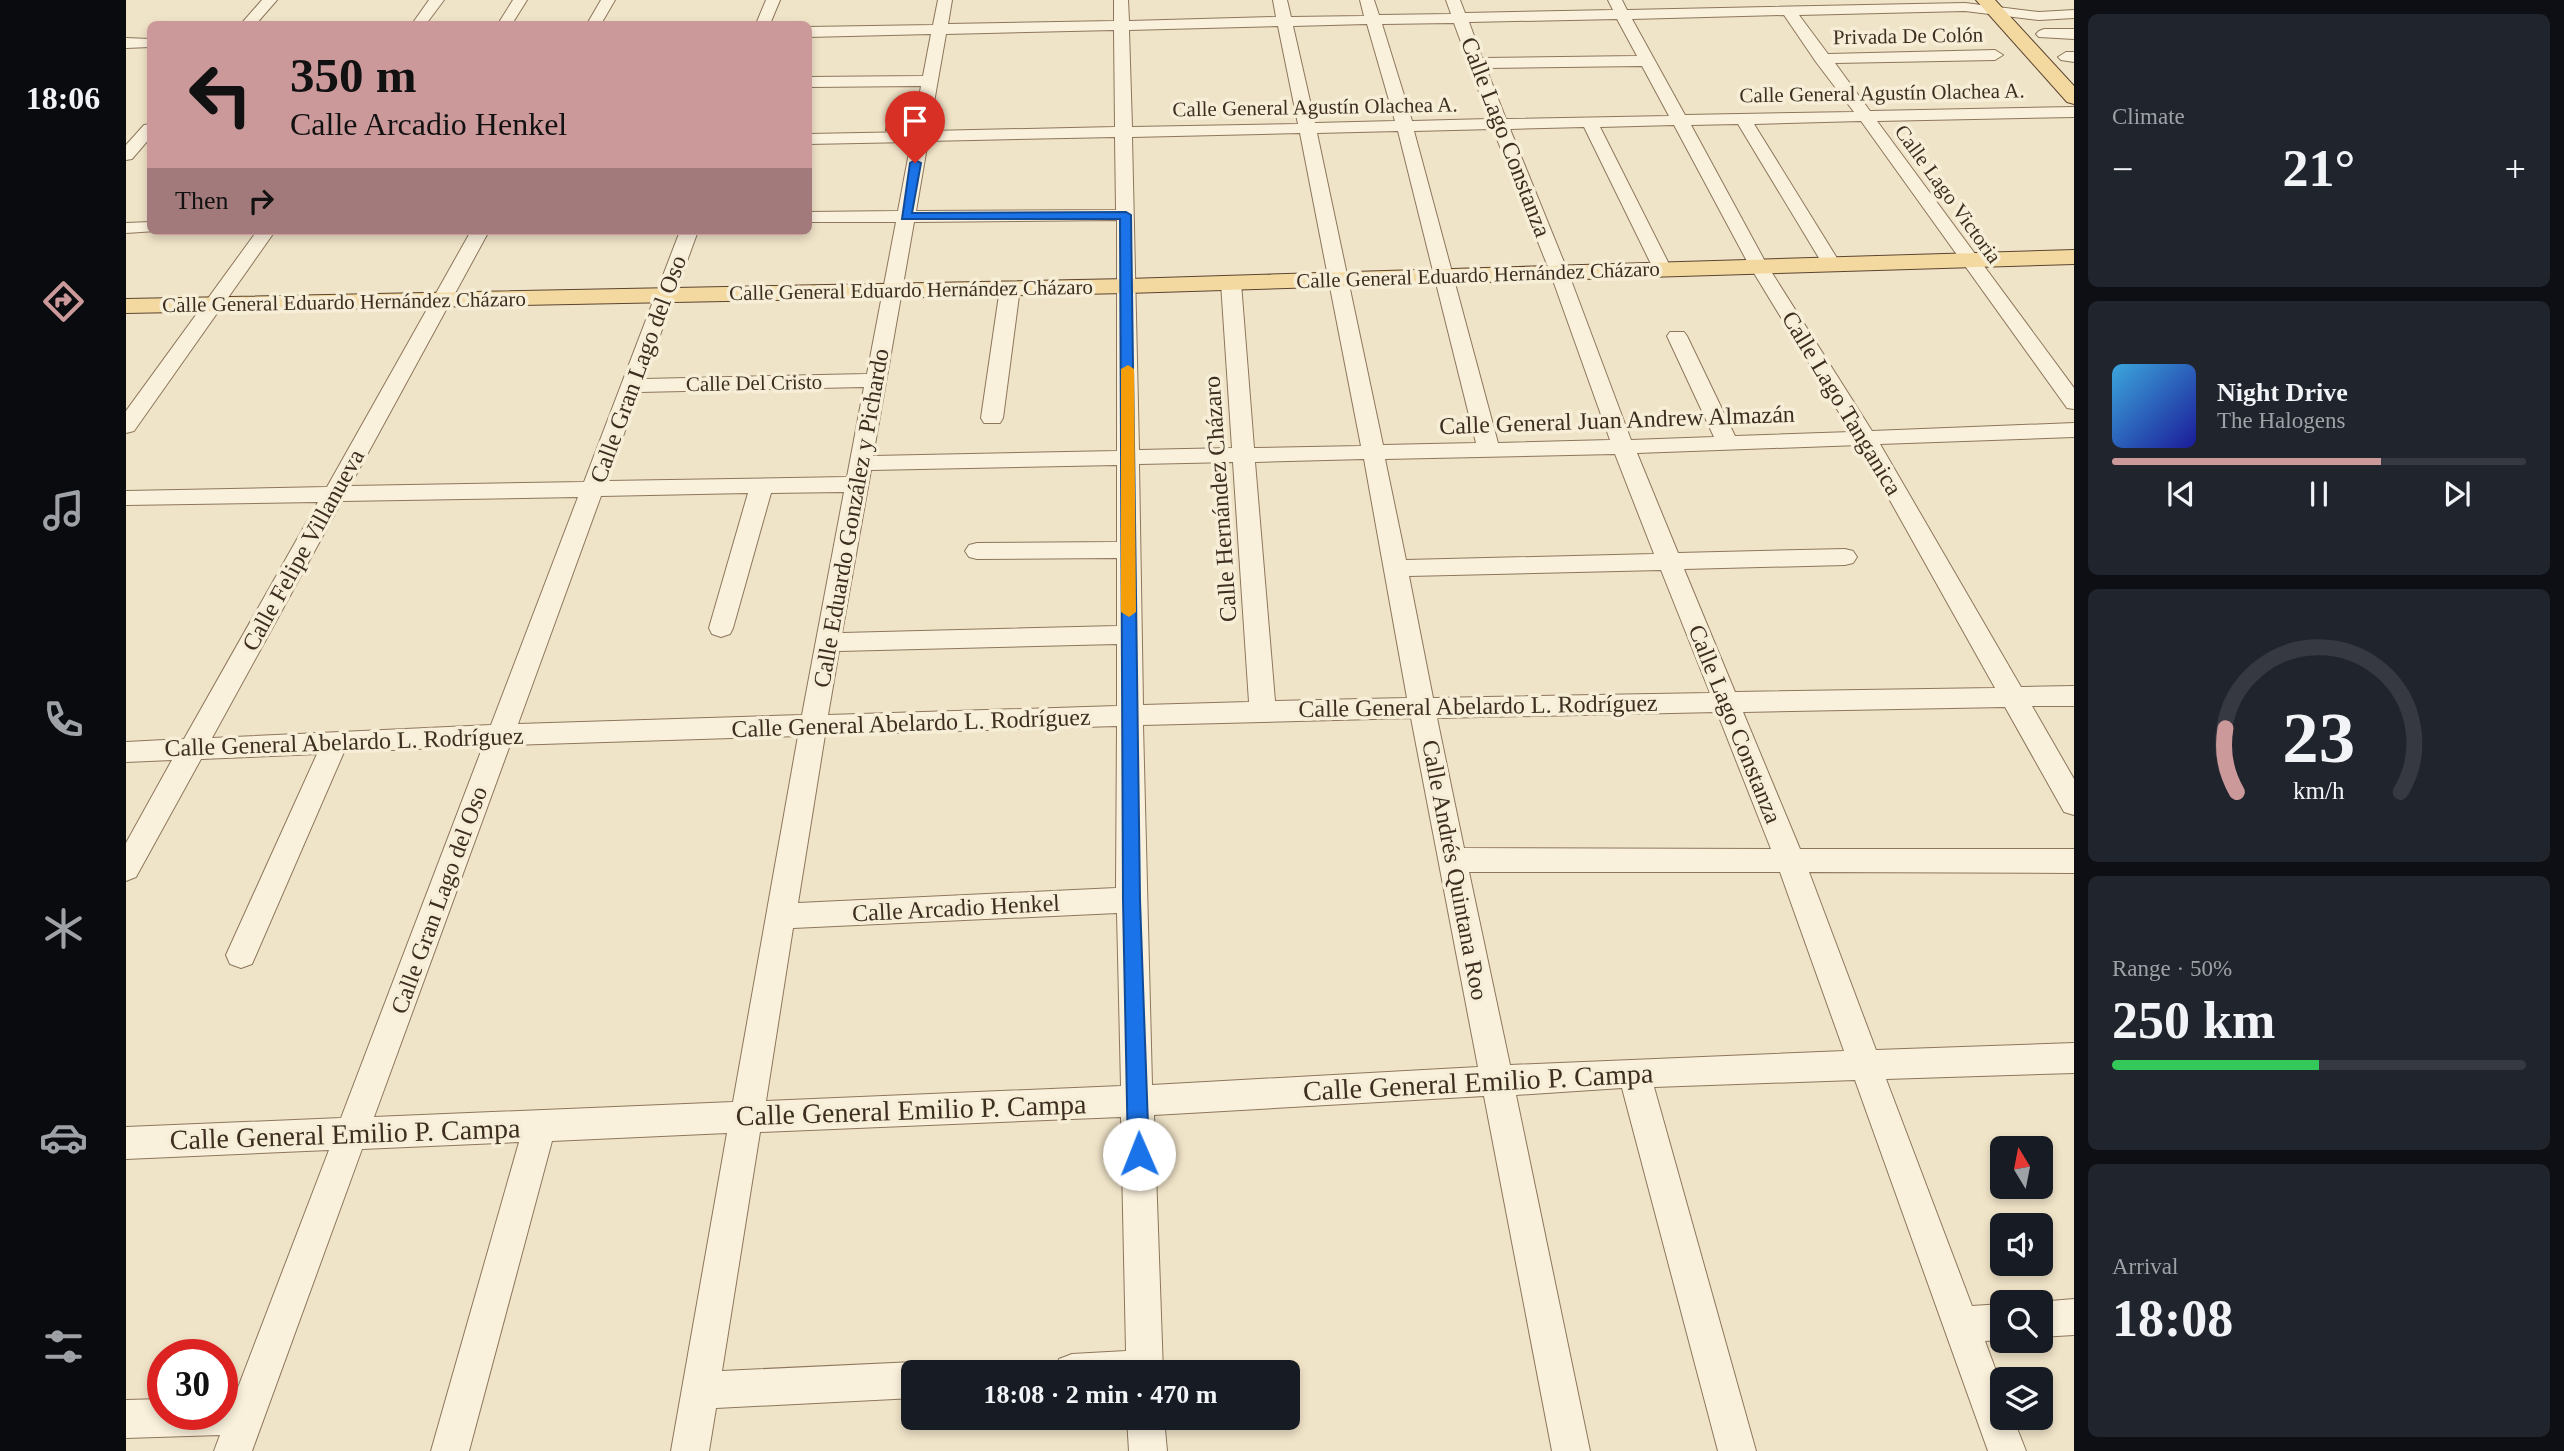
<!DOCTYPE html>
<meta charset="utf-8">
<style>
:root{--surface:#171b24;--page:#20242c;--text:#f1f3f6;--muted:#9ea1a6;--line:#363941;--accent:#cc999b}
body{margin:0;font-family:"Times New Roman",serif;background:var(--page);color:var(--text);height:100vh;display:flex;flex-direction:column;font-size:26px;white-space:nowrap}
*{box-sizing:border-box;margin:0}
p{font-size:23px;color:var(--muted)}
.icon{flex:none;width:38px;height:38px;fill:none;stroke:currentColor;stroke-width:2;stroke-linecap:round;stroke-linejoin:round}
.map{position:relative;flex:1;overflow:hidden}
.side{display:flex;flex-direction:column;gap:14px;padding:14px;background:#0d0f14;width:490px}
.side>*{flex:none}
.banner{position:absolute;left:21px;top:21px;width:665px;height:214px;border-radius:10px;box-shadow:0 4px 10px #0003;background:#cc999b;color:#111;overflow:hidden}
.needle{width:46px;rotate:350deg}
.buttons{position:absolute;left:1864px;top:1136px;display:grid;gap:14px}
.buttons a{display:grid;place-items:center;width:63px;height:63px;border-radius:10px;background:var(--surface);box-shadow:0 4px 10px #0003;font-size:35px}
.speed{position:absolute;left:21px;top:1339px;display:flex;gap:14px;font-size:35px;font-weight:700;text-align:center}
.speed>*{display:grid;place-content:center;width:91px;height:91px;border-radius:50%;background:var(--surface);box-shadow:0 4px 10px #0003;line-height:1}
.speed .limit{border:10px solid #d22;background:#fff;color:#111}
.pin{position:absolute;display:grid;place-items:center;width:60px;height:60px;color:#fff;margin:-72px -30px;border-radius:50% 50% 50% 0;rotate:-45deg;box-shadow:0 0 7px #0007}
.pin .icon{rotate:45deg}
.me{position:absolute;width:77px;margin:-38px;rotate:359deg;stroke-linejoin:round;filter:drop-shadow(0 0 5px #0008)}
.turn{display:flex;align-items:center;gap:24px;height:147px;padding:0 28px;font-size:32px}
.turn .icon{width:91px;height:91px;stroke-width:2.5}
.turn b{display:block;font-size:49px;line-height:60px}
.then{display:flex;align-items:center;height:66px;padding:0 28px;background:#0003;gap:14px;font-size:26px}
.big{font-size:52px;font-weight:800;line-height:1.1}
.side .card{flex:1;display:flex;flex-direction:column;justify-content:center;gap:10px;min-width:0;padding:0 24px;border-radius:10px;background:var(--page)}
.side .dial{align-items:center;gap:0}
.dial svg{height:182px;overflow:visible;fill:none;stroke:var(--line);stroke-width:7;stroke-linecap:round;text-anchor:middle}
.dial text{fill:var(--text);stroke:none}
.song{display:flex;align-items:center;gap:21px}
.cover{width:84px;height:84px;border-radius:10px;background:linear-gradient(135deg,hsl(200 70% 55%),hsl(240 70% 35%))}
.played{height:7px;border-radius:4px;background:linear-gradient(90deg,var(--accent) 65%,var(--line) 65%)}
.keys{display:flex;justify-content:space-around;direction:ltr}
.heat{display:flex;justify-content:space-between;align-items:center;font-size:38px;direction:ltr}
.charge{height:10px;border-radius:5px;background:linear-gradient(90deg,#34c759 50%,var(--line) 0)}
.trip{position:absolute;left:775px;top:1360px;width:399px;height:70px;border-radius:10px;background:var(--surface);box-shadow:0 4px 10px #0003;font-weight:800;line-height:70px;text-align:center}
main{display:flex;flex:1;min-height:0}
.tab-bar{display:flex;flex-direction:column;width:126px;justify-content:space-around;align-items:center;background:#090b0e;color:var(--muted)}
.tab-bar .icon{width:49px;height:49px}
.tab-bar .current{color:var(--accent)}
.tab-bar b{font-size:32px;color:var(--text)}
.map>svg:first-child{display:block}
</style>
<main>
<nav class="tab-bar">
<b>18:06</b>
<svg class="icon current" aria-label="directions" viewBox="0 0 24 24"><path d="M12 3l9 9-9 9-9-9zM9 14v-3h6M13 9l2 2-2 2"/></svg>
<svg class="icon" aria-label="music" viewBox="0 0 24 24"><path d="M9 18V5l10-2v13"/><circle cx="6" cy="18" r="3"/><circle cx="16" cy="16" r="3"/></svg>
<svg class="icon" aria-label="phone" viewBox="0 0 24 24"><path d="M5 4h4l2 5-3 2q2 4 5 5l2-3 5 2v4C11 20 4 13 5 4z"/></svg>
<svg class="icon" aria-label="climate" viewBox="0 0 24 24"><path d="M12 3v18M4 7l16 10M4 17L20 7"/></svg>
<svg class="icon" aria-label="car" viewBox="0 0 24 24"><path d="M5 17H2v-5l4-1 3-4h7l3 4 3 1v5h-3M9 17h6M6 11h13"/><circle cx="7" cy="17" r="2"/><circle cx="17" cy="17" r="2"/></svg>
<svg class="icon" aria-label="filters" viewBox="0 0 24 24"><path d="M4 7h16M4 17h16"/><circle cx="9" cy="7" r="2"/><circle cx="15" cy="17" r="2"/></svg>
</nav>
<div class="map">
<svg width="1948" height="1451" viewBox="0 0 1948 1451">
<rect width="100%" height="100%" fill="#f0e4c8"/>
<path fill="#cf9f7d" stroke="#8d5f41" stroke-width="2" d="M764,110h24l-3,19 -25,1z"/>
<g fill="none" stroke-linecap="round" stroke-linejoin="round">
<g stroke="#8d765c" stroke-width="2">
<path id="minor" d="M136,0h15l-21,24h-15z
M303,0h15l-18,24h-14z
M387,0h14l-15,24h-14z
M475,0h14l-14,24h-14z
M640,0h14l-10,24h-14z
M812,0h14l-4,24 166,-3v-21h14l1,21 147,-4 -3,-17h14l4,17 73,-1 -4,-16h14l5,15 72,-1 -5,-14h14l5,13 148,-3 -5,-10h14l5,10 338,-7 74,9 35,-2v8l-35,2 -74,-9 -166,4 29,39 167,-4 8,5 -8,5 -160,3 35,48 204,-4v10l-197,4 197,267v21l-7,-1 -206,-287 -107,3 86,139 -9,6 -9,-6 -84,-139 -47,1 76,140 105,166 202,-8v14l-194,7 141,243 53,-1v20h-42l42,73v36l-10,-3 -59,-105 -262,5 57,137h274v24l-265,-1 67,178 198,-7v30l-188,6 86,227 30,-2v36l-17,1 17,46v31h11l13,33h-38l-133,-371 -201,7 102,364h-38l-96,-363 -106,7 74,356h-38l-68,-355 -330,19 9,257h-109l5,-13 13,-5 54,-3 -5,-234 -361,15 -38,239 192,-9 13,5 2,5h-15v26l-198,10 -7,43h-38l56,-318 -175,8 -83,310h-38l88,-309 -157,7 -110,302h-38l6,-16 -94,3v-38l37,-1v15h59v-16h12l95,-248 -203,9v-32l215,-9 142,-372 -139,6 -92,212 -11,4 -11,-4 -4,-9 91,-201 -116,5 -65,118 -10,4v-38l46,-83 -46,2v-20l58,-3 134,-237 -192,3v-14l201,-4 144,-256h18l-139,255 234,-4 96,-251h18l-54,148 223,-5 29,-152h-88v-10l90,-1 13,-69 -103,2v-10l105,-2 8,-46 -113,1v-10l115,-1 8,-42 -123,3v-10l125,-2zM1658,15l32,47 38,50 -169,3 -53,-96zM1491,19l20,37 -155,2 -13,-36zM1328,23l35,96 -77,2 -30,-97zM1241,24l28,97 -80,2 -22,-97zM1152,26l20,98 -166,3 -3,-97zM988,30l1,97 -186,4 17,-97zM1516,66l27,50 -163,3 -20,-51zM1548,125l75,140 102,167 -116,4 -48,-100 -3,-4h-14l-3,4 47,101 -83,3 -63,-168 -58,-143 74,-2 69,141 9,6 9,-6 -71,-141zM1367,129l57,143 60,168 -112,3 -84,-312zM1272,131l78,312 -93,2 -66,-312zM1174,133l61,313 -107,2 -13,-165 -10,-6 -10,6 11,165 -93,2 -7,-313zM989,137l1,73 -200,1 12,-70zM991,220v231l-244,5 41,-234zM738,387l-17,90 -240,4 32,-89zM1733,445l136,243 -260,4 -51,-123 161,-4 8,-2 4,-6 -4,-6 -8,-2 -167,4 -41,-100zM1489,454l39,100 -248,6 -21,-101zM1238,459l43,239 -132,3 -20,-239zM1107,462l16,240 -106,3 -4,-241zM991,465v77l-140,1 -8,2 -4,6 4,6 8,2 140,-1v68l-275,7 29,-163zM718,492l-42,223 -284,9 83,-228 147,-3 -39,135 3,6 9,3 9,-3 3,-6 38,-135zM452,497l-87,228 -279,13 130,-237zM1535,570l49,123 -277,5 -24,-122zM991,644v62l-289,9 11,-64zM1591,712l54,137 -307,-1 -27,-130zM1285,718l67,349 -326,18 -9,-360zM991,726l-1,162 -318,15 27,-168zM672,736l-65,366 -359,15 136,-372zM1343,872h311l64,179 -334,14zM991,913l4,173 -355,15 27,-173z
M1918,29h30v10l-35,-2 -3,-3 3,-3z
M0,38l24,1v8l-24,1z
M1940,52h8v10l-13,-2 -3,-3z
M24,124v14l-18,21 -6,1v-15l18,-20z
M24,222v9h6l-30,2v-10z
M131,231h18l-141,200 -8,2v-22z
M884,282l10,6 -17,130 -3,5h-16l-3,-5 19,-130z
M1948,1299v36l-34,2v-35h-2z
M1001,1418h37l3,33h-38z"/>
</g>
<g stroke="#5b4430" stroke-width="2">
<path id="major" d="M1850,0h19l79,86v18l-7,-2z
M1948,250v14l-947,29 -1001,20v-14l1001,-20z"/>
</g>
<use href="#minor" fill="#faf1dc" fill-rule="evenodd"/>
<use href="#major" fill="#f3d9a0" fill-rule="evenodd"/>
</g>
<path fill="#1a73e8" stroke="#114b97" stroke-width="2" d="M789,160l6,3 -9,50 214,-1 5,3 9,685 9,254 -3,7 -7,3 -8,-3 -3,-7 -5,-254 -3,-681h-218l8,-56z"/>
<path fill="#f59e0b" d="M1002,365l6,4 2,243 -7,5 -8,-5v-243z"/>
<g text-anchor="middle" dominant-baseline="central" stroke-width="7" stroke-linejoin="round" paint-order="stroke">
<g font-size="21" fill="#3d2e20" stroke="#f7eed8">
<text transform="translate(1782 36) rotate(-1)">Privada De Colón</text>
<text transform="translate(1756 93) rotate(-1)">Calle General Agustín Olachea A.</text>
<text transform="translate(1189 107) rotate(-1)">Calle General Agustín Olachea A.</text>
<text transform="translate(1822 194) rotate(54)">Calle Lago Victoria</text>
<text transform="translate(1352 275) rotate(-2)">Calle General Eduardo Hernández Cházaro</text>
<text transform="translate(785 290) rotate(-1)">Calle General Eduardo Hernández Cházaro</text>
<text transform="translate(218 302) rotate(-1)">Calle General Eduardo Hernández Cházaro</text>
<text transform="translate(628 383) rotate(-1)">Calle Del Cristo</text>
</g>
<g font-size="24" fill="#3d2e20" stroke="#f7eed8">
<text transform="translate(1380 137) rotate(69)">Calle Lago Constanza</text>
<text transform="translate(512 369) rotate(-70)">Calle Gran Lago del Oso</text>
<text transform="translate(1716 403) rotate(59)">Calle Lago Tanganica</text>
<text transform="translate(1491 420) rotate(-2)">Calle General Juan Andrew Almazán</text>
<text transform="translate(1094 499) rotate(-94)">Calle Hernández Cházaro</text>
<text transform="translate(725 518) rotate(-80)">Calle Eduardo González y Pichardo</text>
<text transform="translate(177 550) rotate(-61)">Calle Felipe Villanueva</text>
<text transform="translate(1352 706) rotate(-1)">Calle General Abelardo L. Rodríguez</text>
<text transform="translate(785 723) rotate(-2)">Calle General Abelardo L. Rodríguez</text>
<text transform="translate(1609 724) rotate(68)">Calle Lago Constanza</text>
<text transform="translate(218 742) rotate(-2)">Calle General Abelardo L. Rodríguez</text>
<text transform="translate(1329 870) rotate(79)">Calle Andrés Quintana Roo</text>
<text transform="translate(313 900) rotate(-70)">Calle Gran Lago del Oso</text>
<text transform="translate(830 908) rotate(-3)">Calle Arcadio Henkel</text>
</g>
<g font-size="28" fill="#3d2e20" stroke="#f7eed8">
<text transform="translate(1352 1082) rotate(-3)">Calle General Emilio P. Campa</text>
<text transform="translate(785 1110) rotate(-2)">Calle General Emilio P. Campa</text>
<text transform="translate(219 1134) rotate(-2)">Calle General Emilio P. Campa</text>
</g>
</g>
</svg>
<div class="buttons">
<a><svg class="needle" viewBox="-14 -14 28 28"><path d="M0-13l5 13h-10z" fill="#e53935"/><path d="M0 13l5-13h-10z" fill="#9ea1a6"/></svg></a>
<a><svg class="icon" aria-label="sound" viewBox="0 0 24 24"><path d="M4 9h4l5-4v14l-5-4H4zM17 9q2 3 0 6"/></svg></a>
<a><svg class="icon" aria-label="search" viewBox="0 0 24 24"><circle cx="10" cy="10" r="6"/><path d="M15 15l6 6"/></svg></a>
<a><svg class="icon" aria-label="layers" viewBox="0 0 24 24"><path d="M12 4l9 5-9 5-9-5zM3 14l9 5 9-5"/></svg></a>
</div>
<div class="speed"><div class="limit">30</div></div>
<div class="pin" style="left:789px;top:163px;background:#d93025"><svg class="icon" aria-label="arrive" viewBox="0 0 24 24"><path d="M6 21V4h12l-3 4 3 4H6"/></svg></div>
<svg class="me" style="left:1013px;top:1154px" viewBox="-20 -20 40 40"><circle r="19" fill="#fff"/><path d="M0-13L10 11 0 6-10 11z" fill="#1a73e8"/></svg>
<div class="trip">18:08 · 2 min · 470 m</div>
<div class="banner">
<div class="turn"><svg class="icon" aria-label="left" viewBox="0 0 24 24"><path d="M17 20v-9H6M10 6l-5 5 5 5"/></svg><div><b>350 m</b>Calle Arcadio Henkel</div></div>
<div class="then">Then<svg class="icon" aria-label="right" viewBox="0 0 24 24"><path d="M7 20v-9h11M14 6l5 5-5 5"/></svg></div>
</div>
</div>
<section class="side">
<div class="card"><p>Climate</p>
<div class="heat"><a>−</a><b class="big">21°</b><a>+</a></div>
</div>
<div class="card">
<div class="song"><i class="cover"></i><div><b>Night Drive</b><p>The Halogens</p></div></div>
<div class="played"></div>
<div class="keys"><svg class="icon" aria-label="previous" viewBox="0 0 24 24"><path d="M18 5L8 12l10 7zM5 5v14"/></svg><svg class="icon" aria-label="pause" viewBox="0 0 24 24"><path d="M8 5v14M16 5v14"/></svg><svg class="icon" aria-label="next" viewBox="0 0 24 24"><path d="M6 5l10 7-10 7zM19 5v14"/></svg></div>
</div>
<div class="card dial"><svg viewBox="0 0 100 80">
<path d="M14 69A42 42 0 1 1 86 69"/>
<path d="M14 69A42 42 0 0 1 9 41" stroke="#cc999b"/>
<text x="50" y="56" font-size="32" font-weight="700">23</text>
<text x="50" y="72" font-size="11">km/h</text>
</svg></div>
<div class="card"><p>Range · 50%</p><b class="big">250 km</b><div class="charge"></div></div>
<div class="card"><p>Arrival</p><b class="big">18:08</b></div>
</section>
</main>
